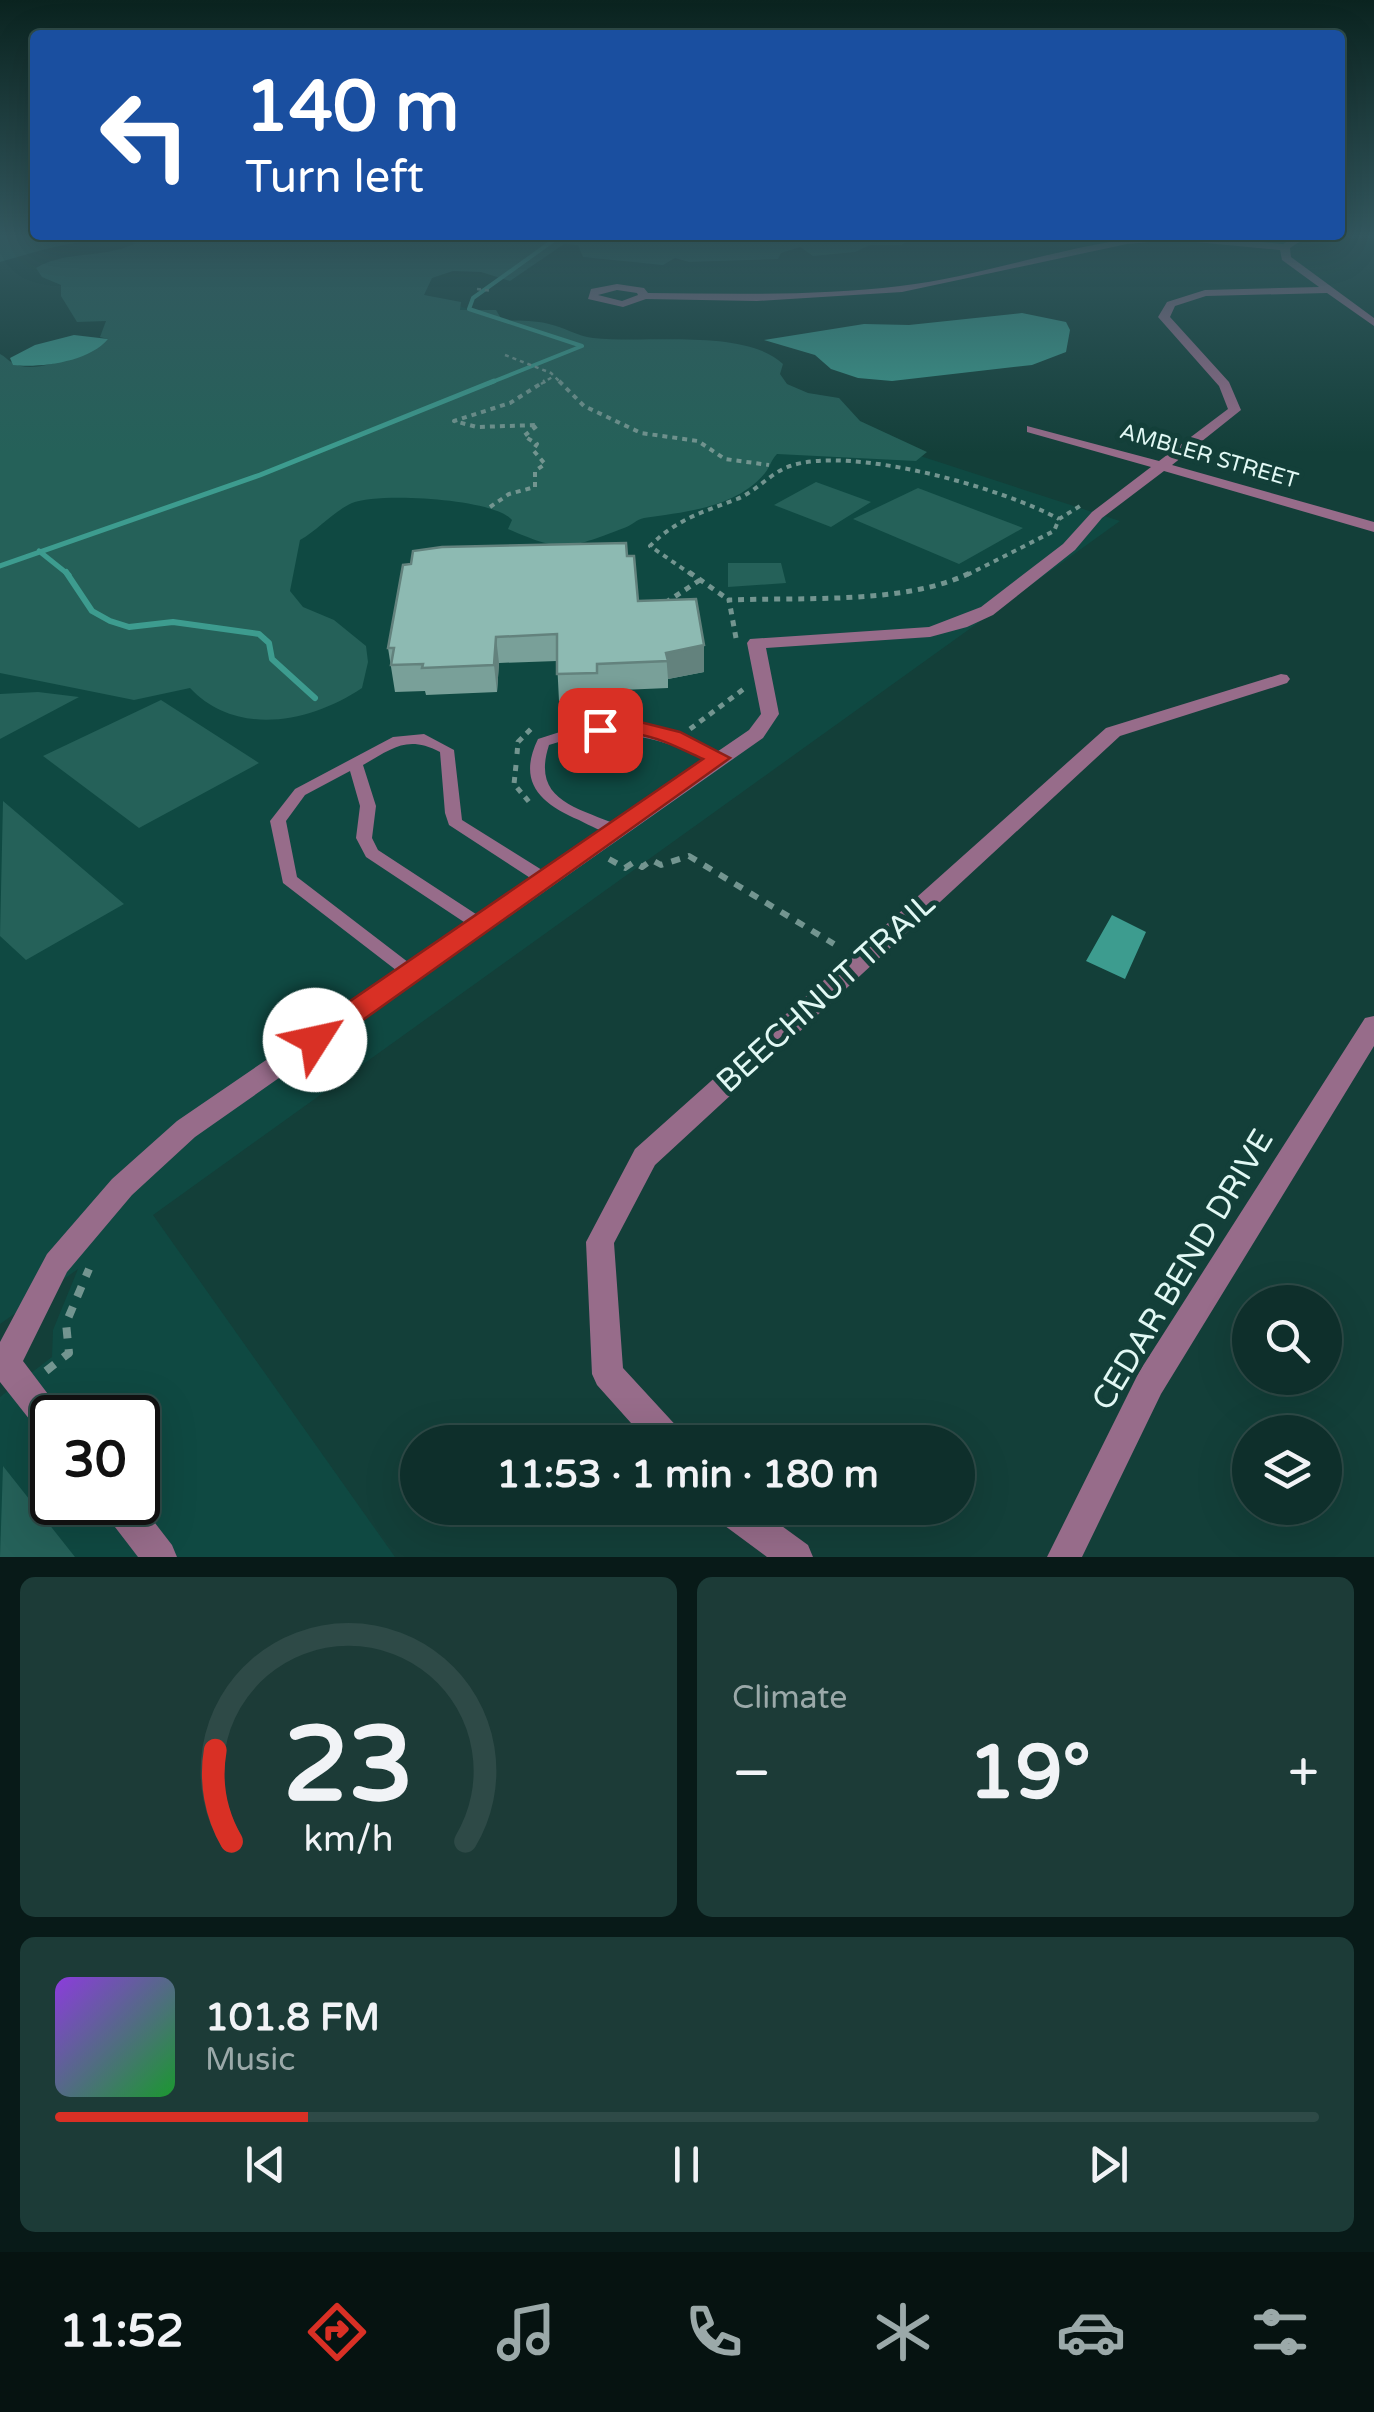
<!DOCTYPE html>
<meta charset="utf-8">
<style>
:root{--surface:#0e2f2b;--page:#1c3b37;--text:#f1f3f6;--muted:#9ba9a9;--line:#2e4a47;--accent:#d93025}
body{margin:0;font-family:"Varela Round",sans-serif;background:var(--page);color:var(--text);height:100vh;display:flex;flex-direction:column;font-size:38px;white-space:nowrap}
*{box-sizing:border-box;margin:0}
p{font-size:32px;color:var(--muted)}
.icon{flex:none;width:55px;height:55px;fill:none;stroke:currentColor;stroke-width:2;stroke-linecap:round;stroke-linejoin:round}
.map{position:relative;height:1557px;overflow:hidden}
.side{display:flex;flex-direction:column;gap:20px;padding:20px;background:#081a18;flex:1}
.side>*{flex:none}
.hud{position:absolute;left:30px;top:30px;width:1315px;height:210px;border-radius:10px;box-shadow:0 10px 40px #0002,0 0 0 2px var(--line);background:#1a4fa0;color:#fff;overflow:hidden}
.tools{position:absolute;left:1232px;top:1285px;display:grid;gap:20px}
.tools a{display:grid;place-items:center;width:110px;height:110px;border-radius:50%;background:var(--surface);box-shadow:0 10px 40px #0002,0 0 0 2px var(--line);font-size:50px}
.speed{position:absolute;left:30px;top:1395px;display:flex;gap:20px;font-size:50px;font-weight:700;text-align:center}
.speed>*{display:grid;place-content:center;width:130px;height:130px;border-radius:50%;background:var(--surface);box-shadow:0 10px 40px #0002,0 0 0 2px var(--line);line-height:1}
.speed .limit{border:5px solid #111;border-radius:15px;background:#fff;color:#111}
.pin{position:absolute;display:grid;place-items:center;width:85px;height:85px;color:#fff;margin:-42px;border-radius:20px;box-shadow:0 5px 15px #0006}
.me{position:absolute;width:110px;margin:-55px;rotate:55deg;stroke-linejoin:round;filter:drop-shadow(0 0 8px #0008)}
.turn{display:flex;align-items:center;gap:35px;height:210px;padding:0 50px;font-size:45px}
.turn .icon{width:130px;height:130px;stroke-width:2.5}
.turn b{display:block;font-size:70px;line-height:85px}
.big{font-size:75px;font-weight:800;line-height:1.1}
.side .card{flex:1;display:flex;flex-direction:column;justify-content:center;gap:15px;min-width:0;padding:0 35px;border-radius:15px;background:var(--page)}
.side .dial{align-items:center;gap:0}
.dial svg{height:260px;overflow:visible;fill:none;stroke:var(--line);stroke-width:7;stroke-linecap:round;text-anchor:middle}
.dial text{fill:var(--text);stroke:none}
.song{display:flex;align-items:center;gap:30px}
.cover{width:120px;height:120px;border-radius:15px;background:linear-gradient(135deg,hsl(270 70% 55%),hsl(130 70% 35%))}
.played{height:10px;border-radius:5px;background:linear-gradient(90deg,var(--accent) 20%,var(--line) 20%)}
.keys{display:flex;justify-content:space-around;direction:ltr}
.heat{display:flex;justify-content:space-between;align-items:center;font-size:55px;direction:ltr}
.side .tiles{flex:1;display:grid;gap:20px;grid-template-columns:1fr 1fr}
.card:last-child{grid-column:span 2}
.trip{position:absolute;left:400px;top:1425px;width:575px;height:100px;border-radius:50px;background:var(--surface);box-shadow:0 10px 40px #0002,0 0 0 2px var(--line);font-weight:800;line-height:100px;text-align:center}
.dock{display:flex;height:160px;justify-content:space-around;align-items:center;background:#061311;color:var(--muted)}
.dock .icon{width:70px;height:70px}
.dock .active{color:var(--accent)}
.dock b{font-size:45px;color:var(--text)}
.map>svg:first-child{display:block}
</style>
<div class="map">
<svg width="1374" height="1557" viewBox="0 0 1374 1557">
<rect width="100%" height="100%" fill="#133f39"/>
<path fill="#0f4942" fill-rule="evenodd" d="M422,294l698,227 -967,694 242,342h-395v-160l52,-40 1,-27 25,-61 -78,55v-896zM52,1418h86v84h-86z"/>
<path fill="#256159" d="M0,235h975l-57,1 -17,9h-31l-15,7 -42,4 -13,-9 -19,6 -3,6 -89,3 -14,-4 -12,7 -80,-8 -5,-12 -14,-1 -54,37 -29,-9 -28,-1 -21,7 -8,17 37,7 -1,8h36l6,10c16,1 32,0 47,4 15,3 28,12 44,14 52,6 152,-10 190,26l-3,10 7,10 21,9 31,5 21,23 67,31 -11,9 -139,-7c-6,6 -7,13 -12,19 -29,35 -81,39 -121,45 -7,1 -13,8 -20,10 -56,21 -61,25 -116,1l4,-9c-17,-21 -132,-28 -160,-17 -18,8 -34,27 -52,37l-10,51 13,16 31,13 32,26 2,16 -6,26c-52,35 -126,49 -172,0l-56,12 -134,-27v-319c5,2 8,7 13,9 23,14 74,-12 95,-24l-8,-2 6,-16 -29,1 -16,-26v-11l-19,-8 -6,-9c30,-18 69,-9 100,-25 -48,-9 -90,6 -136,19z
M816,482l55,20 -40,25 -57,-22z
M918,488l105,40 -64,36 -106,-45z
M728,563h53l5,20 -58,4z
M38,692l41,5 -79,42v-45z
M161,700l98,63 -120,65 -96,-72z
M3,801l121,103 -98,56 -26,-24z
M3,1466l72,91h-75z"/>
<path fill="#3d9c8f" d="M1022,313l44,9 4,8 -4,22 -34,13 -140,16 -34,-3 -27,-9 -16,-14 -51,-15 100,-16 45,1z
M74,335l34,4c-19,23 -67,29 -95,26l-3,-7 25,-13z
M1112,915l34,17 -21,47 -39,-18z"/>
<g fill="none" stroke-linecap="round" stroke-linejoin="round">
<path stroke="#3d9c8f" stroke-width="4" d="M487,384l95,-38 -113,-37 4,-11 88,-63"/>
<path stroke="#3d9c8f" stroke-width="5" d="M39,551l30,24
M0,566l260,-91 234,-94"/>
<path stroke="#3d9c8f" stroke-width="6" d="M66,572l26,39 18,10 19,6 44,-5 86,12 10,9 3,16 43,39"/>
<path stroke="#739590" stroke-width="2.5" stroke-dasharray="4 4" stroke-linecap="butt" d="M477,289l15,2
M505,355l46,18 11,11
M541,384l13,-8"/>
<path stroke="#739590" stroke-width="4" stroke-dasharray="5 5" stroke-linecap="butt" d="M559,381l25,25 57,27 57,8 27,18 44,6
M490,507l19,-13 26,-7v-16l10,-7 -12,-14 4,-6 -13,-8 14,-11 -61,2 -23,-6 56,-18 35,-22
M692,575l-42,-29c25,-26 55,-35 87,-47 20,-8 33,-26 53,-33 62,-21 212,22 269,53
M967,575l87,-44 5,-12 21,-13"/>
<path stroke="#739590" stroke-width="5" stroke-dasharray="6 6" stroke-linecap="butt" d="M689,572l40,28
M665,603l35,-23
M736,638l-7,-38c72,-3 178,5 243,-28
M690,729l55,-41
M517,754l1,-12 15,-15
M516,765l-2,19 16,19"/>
<path stroke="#739590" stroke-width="6" stroke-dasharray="9 9" stroke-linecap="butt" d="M609,859l16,9 9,-6 8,5 10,-7 9,5 28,-9 145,88"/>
<path stroke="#739590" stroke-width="8" stroke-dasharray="11 11" stroke-linecap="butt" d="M46,1371l23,-18 -3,-30 23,-54"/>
<path fill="#976c8a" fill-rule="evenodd" d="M376,235h8l-5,5 -4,-2z
M611,724c41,3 76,15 113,32l2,3 -7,4 -5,-1c-58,-26 -103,-38 -165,-17 -18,55 27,62 69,80l2,4 -2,4c-14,1 -27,-7 -39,-13 -39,-17 -62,-38 -41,-81l28,-9z
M424,734l30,16 8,70 88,55 2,4 -2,4h-12l-89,-58 -4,-12 -5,-61c-33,-17 -47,-4 -77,13l13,41 -4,32 6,12 107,70 3,4 -3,4h-12l-107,-71 -10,-19 4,-32 -10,-35 -45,24 -19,26 11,56 120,92 3,4 -3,4h-12l-122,-94 -13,-62 25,-32 98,-52z"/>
<path fill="#976c8a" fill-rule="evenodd" d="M1185,235l98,9 15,-9h12l-20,13 1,9 83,61v8l-47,-33 -121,3 -31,10 -5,11 59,65 12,28 -69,55 202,57v10l-210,-61 -62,47 -27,32 -82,65 -26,12 -37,10 -164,11 13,66 -16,24 -568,399 -63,58 -65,77 -44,89 43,57h-14v21l-11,-5 -41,-52v-40l47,-88 65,-75 65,-58 572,-391 12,-16 -14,-71 3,-4 179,-12 52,-20 82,-63 29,-32 59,-45 -124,-35v-6l132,35 69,-52 -9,-23 -61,-69 9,-15 38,-12 114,-3 -37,-27 -2,-10 -106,-10 -47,4 -225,48 -145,9 -111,-2 -23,8 -35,-8 3,-10 26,-5 27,4 4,5c84,1 168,3 252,-7 96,-11 188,-51 285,-51zM617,290l20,3 1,2 -16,6 -24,-6z
M1281,674l6,1 3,4 -3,4 -167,53 -465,429 -41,78 9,125 58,63 4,11h-37l-51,-57 -5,-11 -6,-132 49,-93 471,-421z
M1374,1016v30l-213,348 -79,163h-35l92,-185 226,-354z
M138,1501l34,44 5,12h-39l-33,-43 -5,-12z
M712,1508h45l51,37 5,12h-46l-50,-37z"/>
</g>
<path fill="#79a099" d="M627,556l11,45 66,71 -36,7v9l-70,3 1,9 -40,1 -2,-40 -58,2 -2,29 -71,3 -1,-4 -30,1 -7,-44z"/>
<path fill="#63827d" d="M496,637l3,26 -2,29 -3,-27z
M704,645v27l-36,7 -2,-26z"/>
<path fill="#8dbab2" stroke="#63827d" stroke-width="2.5" d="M626,543l1,13h7l4,45 58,-2 8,46 -38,8 2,8 -71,3v9l-40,1v-40l-61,3 -2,28 -72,3 1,-4 -32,1 3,-17h-6l15,-83 8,-1 2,-13 29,-4z"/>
<linearGradient id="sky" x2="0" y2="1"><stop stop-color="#0a231f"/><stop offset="0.52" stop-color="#33585f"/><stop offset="1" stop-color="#33585f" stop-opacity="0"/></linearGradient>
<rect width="1374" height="453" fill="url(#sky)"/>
<path fill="#d93025" stroke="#8d1f18" stroke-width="2.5" d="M632,720l48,12 50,26 -405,289h-20l-4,-7 4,-8 398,-273c-22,-10 -44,-22 -68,-25 -16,-2 -34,7 -46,-4l11,-7z"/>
<g text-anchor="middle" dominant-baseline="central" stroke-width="10" stroke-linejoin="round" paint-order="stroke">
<g font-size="22" fill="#e1f8f4" stroke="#133f39">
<text transform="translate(1209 456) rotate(16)">AMBLER STREET</text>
</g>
<g font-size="32" fill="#e1f8f4" stroke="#133f39">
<text transform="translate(826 993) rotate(-42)">BEECHNUT TRAIL</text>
<text transform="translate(1183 1270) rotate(-59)">CEDAR BEND DRIVE</text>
</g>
</g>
</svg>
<div class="tools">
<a><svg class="icon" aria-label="search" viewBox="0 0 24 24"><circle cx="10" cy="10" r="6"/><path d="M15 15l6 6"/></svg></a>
<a><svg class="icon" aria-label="layers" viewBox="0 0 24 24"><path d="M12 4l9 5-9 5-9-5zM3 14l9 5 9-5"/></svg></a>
</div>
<div class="speed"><div class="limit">30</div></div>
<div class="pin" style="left:600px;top:730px;background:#d93025"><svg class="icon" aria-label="arrive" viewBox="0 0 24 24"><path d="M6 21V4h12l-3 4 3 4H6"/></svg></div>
<svg class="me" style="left:315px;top:1040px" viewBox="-20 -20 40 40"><circle r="19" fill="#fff"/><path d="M0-13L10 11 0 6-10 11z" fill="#d93025"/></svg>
<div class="trip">11:53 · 1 min · 180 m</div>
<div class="hud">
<div class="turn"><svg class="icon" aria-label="left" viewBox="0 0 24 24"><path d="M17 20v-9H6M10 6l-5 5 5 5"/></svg><div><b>140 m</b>Turn left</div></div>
</div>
</div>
<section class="side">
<div class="tiles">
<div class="card dial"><svg viewBox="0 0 100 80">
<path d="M14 69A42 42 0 1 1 86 69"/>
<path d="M14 69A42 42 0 0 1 9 41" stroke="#d93025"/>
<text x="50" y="56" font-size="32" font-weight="700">23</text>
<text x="50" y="72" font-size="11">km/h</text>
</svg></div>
<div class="card"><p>Climate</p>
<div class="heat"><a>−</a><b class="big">19°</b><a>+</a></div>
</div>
<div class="card">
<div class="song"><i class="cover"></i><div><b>101.8 FM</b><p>Music</p></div></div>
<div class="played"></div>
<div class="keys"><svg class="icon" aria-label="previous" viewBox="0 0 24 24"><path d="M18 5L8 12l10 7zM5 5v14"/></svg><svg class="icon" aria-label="pause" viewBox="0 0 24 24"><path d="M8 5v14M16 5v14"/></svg><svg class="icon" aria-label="next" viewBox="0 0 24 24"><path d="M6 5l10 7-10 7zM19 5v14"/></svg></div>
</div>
</div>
</section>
<nav class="dock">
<b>11:52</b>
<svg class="icon active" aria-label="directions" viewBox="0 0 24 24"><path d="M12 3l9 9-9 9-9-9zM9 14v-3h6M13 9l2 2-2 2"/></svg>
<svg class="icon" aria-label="music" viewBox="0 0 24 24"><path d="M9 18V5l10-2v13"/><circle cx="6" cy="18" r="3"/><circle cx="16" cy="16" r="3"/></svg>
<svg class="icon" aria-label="phone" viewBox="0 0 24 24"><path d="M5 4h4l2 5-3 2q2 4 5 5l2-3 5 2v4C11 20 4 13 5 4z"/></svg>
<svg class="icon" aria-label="climate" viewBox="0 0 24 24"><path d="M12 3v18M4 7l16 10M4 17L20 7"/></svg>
<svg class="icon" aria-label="car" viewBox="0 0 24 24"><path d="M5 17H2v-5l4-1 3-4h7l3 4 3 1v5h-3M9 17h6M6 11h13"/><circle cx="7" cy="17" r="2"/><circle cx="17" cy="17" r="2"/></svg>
<svg class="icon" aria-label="filters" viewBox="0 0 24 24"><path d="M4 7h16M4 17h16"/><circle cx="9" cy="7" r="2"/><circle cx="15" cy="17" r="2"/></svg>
</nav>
